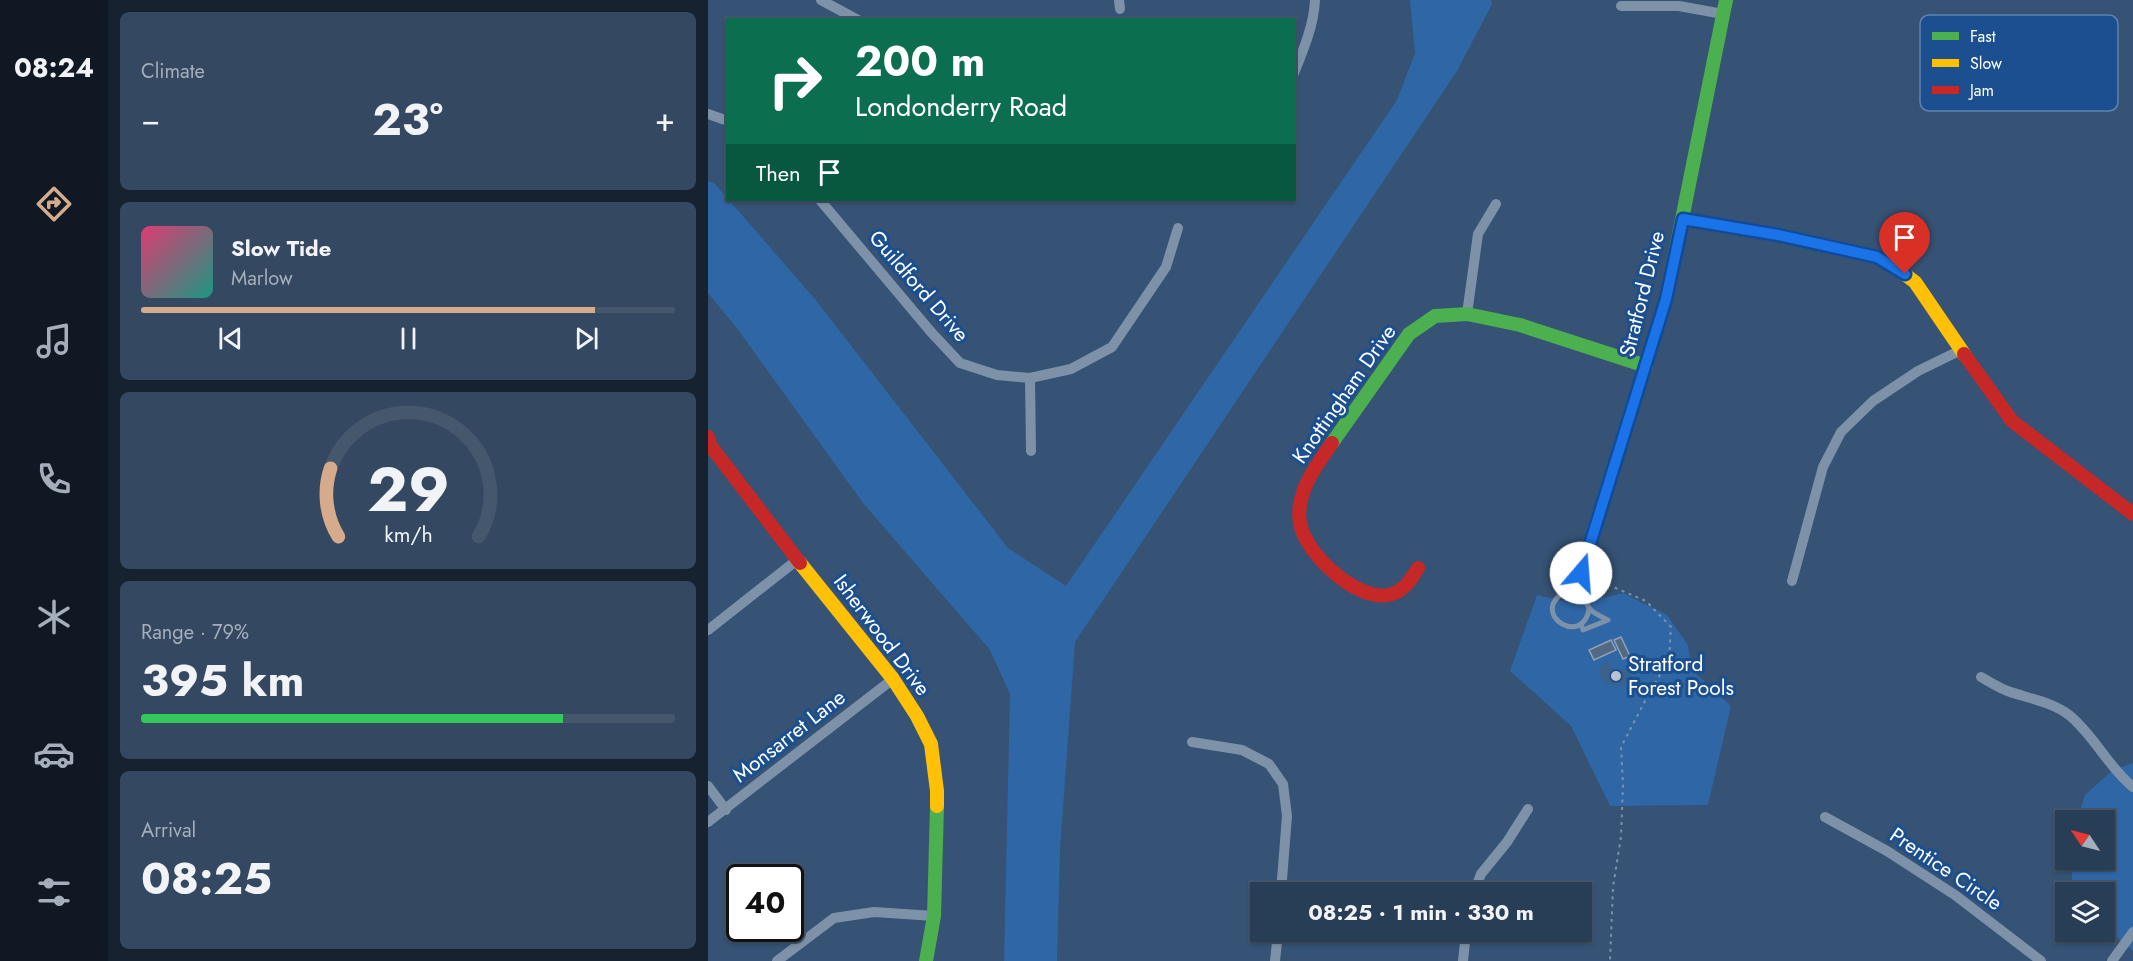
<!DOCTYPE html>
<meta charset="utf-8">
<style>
:root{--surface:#283e57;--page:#344961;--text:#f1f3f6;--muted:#a5aeba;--line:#44576d;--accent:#d6ab8b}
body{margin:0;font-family:Jost,sans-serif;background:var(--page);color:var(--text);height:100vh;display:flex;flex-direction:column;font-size:22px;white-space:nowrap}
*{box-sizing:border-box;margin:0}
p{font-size:20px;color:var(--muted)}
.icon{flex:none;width:33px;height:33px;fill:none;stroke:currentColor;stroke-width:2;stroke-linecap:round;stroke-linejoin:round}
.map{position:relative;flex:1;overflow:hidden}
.drawer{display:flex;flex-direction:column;gap:12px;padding:12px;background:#162230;width:600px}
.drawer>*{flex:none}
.top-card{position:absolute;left:18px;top:18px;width:570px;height:183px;border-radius:0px;box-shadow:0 2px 4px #0004,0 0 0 2px var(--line);background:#0b6e4f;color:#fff;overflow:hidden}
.needle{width:39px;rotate:305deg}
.tools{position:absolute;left:1347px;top:810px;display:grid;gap:12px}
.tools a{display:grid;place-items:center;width:60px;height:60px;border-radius:0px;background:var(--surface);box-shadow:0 2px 4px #0004,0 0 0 2px var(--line);font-size:30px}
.speed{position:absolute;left:18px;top:864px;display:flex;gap:12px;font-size:30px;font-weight:700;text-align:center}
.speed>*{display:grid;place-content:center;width:78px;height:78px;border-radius:50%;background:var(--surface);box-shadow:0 2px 4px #0004,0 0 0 2px var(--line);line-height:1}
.speed .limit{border:3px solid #111;border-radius:9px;background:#fff;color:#111}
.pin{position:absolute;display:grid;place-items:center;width:51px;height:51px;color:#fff;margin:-62px -26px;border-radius:50% 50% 50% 0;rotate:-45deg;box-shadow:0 0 6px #0007}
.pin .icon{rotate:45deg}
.me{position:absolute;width:66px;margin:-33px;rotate:18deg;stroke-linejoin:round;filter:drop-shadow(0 0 4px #0008)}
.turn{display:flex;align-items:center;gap:21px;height:126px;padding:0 30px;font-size:27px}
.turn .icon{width:78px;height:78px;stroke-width:2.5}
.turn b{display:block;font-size:42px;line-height:51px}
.then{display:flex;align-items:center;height:57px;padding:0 30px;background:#0003;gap:12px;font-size:22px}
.big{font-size:45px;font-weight:700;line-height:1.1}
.drawer .card{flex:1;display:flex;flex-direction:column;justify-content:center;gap:9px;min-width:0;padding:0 21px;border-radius:9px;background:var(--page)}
.drawer .dial{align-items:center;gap:0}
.dial svg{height:156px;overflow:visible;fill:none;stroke:var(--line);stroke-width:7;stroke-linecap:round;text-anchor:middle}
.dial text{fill:var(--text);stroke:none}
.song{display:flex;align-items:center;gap:18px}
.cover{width:72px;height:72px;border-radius:9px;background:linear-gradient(135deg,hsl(340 70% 55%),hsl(170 70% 35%))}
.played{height:6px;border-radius:3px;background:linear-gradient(90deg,var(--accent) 85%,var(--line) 85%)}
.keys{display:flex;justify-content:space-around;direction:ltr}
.heat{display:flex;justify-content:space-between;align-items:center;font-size:33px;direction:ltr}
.charge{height:9px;border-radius:4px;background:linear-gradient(90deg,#34c759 79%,var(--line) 0)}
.trip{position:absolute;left:542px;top:882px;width:342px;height:60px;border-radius:0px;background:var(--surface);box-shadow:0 2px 4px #0004,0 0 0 2px var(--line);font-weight:700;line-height:60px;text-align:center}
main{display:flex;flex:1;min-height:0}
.dock{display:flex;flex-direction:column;width:108px;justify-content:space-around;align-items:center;background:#101923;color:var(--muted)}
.dock .icon{width:42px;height:42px}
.dock .selected{color:var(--accent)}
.dock b{font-size:27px;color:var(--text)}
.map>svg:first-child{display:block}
</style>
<main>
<nav class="dock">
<b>08:24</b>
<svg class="icon selected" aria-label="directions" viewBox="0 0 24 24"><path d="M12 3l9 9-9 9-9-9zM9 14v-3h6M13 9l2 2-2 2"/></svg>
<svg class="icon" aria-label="music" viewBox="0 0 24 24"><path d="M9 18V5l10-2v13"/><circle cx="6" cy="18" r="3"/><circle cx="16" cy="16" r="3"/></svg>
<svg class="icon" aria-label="phone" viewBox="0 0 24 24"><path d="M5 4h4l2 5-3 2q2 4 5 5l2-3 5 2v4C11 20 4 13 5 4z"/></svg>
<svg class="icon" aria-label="climate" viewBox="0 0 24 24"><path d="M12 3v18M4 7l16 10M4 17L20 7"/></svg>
<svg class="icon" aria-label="car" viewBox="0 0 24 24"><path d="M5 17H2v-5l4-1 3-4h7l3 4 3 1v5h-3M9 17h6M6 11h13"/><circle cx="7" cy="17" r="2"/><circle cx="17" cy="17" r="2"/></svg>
<svg class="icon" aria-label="filters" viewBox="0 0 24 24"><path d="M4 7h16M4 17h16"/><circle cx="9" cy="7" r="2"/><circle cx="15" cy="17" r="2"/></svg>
</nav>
<section class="drawer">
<div class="card"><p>Climate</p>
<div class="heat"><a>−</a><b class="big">23°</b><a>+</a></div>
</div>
<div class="card">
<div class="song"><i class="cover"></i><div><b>Slow Tide</b><p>Marlow</p></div></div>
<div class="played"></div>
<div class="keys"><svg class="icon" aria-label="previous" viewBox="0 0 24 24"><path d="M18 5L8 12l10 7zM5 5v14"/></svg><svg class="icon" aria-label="pause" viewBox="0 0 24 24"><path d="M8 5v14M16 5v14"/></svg><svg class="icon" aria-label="next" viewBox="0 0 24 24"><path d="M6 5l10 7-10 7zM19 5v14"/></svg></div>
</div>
<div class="card dial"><svg viewBox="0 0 100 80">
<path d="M14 69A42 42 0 1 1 86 69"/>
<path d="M14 69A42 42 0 0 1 10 34" stroke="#d6ab8b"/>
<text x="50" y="56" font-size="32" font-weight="700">29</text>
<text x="50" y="72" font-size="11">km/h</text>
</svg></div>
<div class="card"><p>Range · 79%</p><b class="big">395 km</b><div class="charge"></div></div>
<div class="card"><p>Arrival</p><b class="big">08:25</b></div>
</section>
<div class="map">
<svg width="1425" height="961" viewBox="0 0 1425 961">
<rect width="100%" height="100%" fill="#365274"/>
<path fill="#2f66a5" d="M702,0h81l1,4 -35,67 -382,571 -15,208 -3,111h-53l6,-267 -20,-44 -127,-147 -127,-176 -28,-34v-112l7,3 100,115 193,249 58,38 331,-486 18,-47z
M915,593l44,22 21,30 3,24 40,37 -23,99 -98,1 -39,-80 -61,-55 27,-76 39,9z
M1425,763v188l-28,-24 -1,-35h-26l-6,-9v-23h32v-40h-27l8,-25 28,-25z"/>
<path fill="#3b618d" d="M901,661l4,10 15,-2 5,12 -11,5 -18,-2 -5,-12 3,-7z"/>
<path fill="#526984" stroke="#92a2b6" stroke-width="1.5" d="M913,637l9,19 -7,3 -9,-19z
M903,640l5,10 -22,10 -5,-10z"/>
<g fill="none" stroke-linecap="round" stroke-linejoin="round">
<path stroke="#7d92a8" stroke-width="2" stroke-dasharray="3 4.5" stroke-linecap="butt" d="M886,579l52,22 25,26 -2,32 -24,42 -24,46 2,38 -2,52 -8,50 -3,74"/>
<path stroke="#7d92a8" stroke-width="5" d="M873,624l2,6 25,-10c-6,-3 -13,-6 -17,-10 -6,-5 -4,-14 -14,-18 -6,-2 -13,-1 -18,4 -24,21 24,50 30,13"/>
<path stroke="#7d92a8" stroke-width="10" d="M113,0l37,20
M411,0l1,9
M913,6h58l44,8
M586,73c9,-22 20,-48 21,-73
M0,114l20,7
M112,200l111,132 29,31 37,12 33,3 41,-9 41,-22 54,-80 12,-39
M759,314l11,-80 18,-30
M322,378l1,73
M1084,581l31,-114 18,-35 32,-31 45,-30 43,-21
M0,630l89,-70
M1273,677c7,4 15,9 24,13 20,8 46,11 64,25 25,20 39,52 64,72
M484,742l50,8 27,14 14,20 4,32 -6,76
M0,786l18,24
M1117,817l62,34 68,44 86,66
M0,822l185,-143
M766,892l7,-18 26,-32 21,-33
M69,961l57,-43 40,-6 60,4
M567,961l3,-29
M755,961l3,-29
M1404,961l21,-29"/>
<path stroke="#4caf50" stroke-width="14" d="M624,443l77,-109 26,-18 32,-2 53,11 126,41
M867,591l91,-292 60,-299
M218,961l8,-45 3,-110"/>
<path stroke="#ffc107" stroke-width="14" d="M975,219l95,16 99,22 18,10 20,15 49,72
M92,563l93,116 24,37 14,28 6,47v15"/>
<path stroke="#c62828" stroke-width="14" d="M1256,354l48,67 121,93
M0,437l2,8 90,118
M624,443c-16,23 -37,50 -32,80 5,31 60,82 92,71 13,-4 19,-15 26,-26"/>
</g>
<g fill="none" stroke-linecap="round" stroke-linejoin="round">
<g stroke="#114b97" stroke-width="15">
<path id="route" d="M873,573l85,-274 17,-80 95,16 99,22 28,17"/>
</g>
<use href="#route" stroke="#1a73e8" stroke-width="10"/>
</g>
<circle fill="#b9c2ce" stroke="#1b4f8f" stroke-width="2" cx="908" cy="676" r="6"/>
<g text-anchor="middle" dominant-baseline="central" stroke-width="6" stroke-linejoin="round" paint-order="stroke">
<g font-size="21" fill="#fff" stroke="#1b4f8f">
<text transform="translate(211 286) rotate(49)">Guildford Drive</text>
<text transform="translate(934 294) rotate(-76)">Stratford Drive</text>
<text transform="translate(636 394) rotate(-55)">Knottingham Drive</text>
<text transform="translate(174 635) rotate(53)">Isherwood Drive</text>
<text transform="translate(81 736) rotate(-38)">Monsarret Lane</text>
<text transform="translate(1238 869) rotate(34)">Prentice Circle</text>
</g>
<g font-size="21" fill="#fff" stroke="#1b4f8f" text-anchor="start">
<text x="920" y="664">Stratford<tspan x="920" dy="24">Forest Pools</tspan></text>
</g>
</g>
<rect x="1212" y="15" width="198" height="96" rx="9" fill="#1b4f8f" stroke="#5f84b1" stroke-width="1.5"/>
<rect x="1224" y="32" width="27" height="8" fill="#4caf50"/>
<rect x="1224" y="59" width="27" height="8" fill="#ffc107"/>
<rect x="1224" y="86" width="27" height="8" fill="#c62828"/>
<g font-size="16" fill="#fff">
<text x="1262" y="42">Fast</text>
<text x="1262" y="69">Slow</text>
<text x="1262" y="96">Jam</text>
</g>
</svg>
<div class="tools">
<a><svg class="needle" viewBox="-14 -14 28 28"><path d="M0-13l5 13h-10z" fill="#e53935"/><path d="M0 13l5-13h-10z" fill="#a5aeba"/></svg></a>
<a><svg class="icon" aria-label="layers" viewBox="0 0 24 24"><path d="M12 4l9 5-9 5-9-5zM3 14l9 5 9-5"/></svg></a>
</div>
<div class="speed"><div class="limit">40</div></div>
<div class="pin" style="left:1197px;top:274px;background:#d93025"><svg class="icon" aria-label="arrive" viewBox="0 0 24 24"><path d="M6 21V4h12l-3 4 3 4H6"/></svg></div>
<svg class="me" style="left:873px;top:573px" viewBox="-20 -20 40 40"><circle r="19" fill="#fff"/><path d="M0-13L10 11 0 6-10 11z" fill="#1a73e8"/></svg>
<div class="trip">08:25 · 1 min · 330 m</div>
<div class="top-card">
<div class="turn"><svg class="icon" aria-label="right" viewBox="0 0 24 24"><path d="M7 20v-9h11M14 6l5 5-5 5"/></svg><div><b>200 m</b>Londonderry Road</div></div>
<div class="then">Then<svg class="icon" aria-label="arrive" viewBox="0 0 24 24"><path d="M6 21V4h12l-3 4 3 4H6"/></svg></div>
</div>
</div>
</main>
